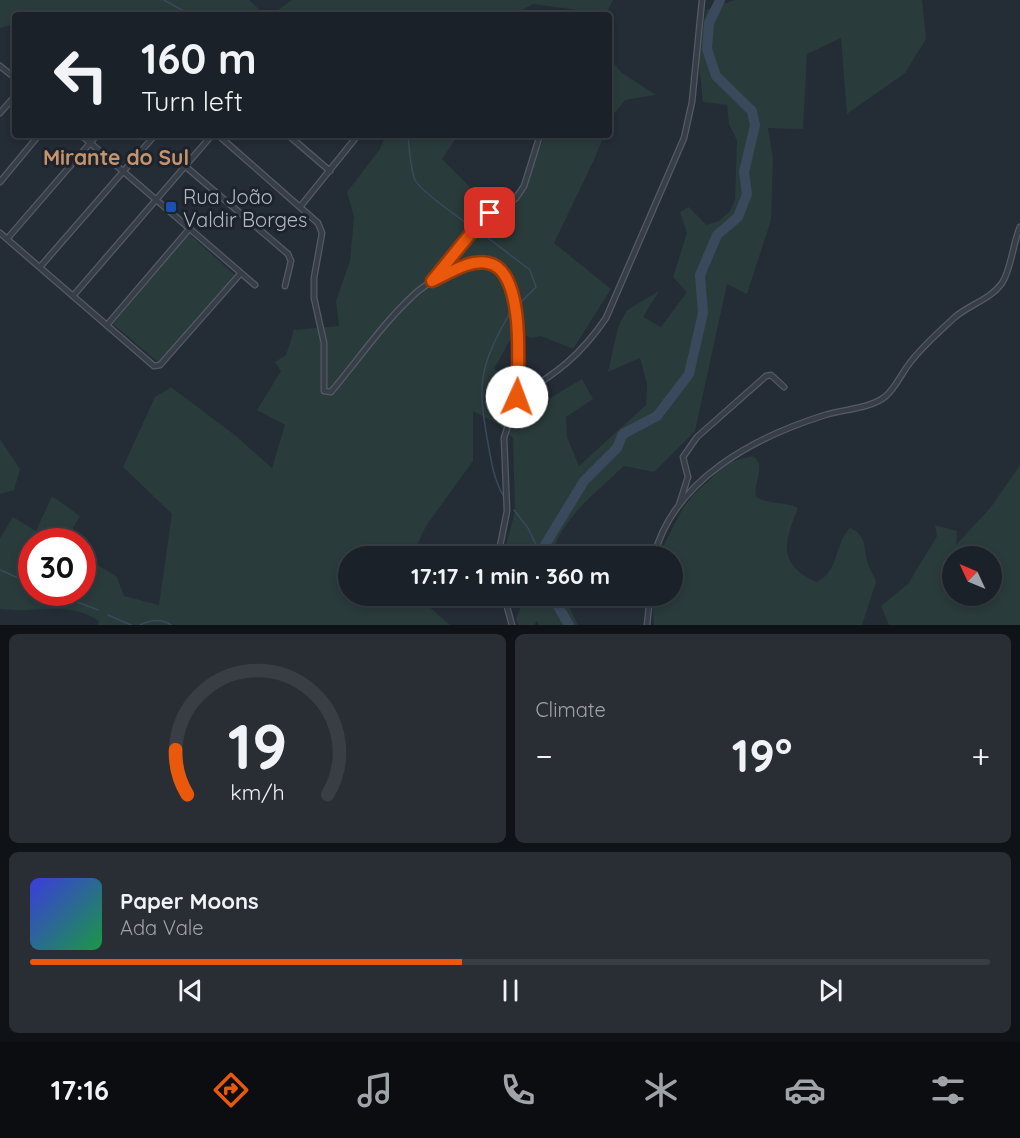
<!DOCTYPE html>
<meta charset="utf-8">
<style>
:root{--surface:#1b2128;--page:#282e34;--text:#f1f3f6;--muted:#a0a3a8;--line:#393e45;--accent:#ea580c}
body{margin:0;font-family:Quicksand,sans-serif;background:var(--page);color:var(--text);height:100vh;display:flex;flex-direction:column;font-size:22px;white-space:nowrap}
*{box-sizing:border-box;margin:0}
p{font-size:20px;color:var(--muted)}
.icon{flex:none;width:33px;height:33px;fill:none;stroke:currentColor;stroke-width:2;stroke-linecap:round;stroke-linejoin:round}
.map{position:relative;height:625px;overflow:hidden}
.sheet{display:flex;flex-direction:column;gap:9px;padding:9px;background:#0f1216;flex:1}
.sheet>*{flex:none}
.guide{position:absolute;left:12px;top:12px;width:600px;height:126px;border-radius:6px;box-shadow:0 3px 9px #0003,0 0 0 2px var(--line);background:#1b2128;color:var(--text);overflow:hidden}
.needle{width:39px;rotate:314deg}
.controls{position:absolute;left:942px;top:546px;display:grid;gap:12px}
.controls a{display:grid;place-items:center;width:60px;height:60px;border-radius:50%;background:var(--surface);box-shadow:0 3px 9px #0003,0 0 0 2px var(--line);font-size:30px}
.speed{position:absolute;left:18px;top:528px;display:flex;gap:12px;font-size:30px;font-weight:700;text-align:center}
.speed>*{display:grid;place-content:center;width:78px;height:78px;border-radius:50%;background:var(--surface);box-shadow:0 3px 9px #0003,0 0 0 2px var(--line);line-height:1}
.speed .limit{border:9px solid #d22;background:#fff;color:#111}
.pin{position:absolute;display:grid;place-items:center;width:51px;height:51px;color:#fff;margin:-26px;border-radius:12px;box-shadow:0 3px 9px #0006}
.me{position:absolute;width:66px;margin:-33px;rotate:2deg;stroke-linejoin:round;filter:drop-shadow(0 0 4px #0008)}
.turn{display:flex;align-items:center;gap:21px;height:126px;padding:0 30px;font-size:27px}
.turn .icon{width:78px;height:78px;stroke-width:2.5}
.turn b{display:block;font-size:42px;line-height:51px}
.big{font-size:45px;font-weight:700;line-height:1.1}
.sheet .card{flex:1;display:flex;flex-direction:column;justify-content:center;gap:9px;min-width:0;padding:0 21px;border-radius:9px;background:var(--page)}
.sheet .dial{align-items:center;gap:0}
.dial svg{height:156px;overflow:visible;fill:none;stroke:var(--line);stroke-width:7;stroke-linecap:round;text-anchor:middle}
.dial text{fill:var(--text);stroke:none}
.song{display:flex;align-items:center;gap:18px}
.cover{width:72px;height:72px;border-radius:9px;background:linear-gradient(135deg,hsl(240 70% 55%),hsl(140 70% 35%))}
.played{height:6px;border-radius:3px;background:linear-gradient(90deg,var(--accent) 45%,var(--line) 45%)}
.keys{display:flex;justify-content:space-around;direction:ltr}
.heat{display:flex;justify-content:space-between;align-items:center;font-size:33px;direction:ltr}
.sheet .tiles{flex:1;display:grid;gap:9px;grid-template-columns:1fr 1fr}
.card:last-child{grid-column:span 2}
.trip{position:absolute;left:338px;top:546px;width:345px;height:60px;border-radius:30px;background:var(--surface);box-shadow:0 3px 9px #0003,0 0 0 2px var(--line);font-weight:700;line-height:60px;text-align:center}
.tab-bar{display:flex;height:96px;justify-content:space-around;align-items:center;background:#0b0d10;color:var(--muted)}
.tab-bar .icon{width:42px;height:42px}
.tab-bar .current{color:var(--accent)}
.tab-bar b{font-size:27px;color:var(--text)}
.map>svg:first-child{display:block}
</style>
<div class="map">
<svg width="1020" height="625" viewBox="0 0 1020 625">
<rect width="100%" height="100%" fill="#242c36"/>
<path fill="#2a3b3b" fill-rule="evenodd" d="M0,0h249l16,15h-250v9l-15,4z
M292,0h321l-7,14 -73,-10 -20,11h-242z
M735,0h187l4,39 -21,34 -58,41 -6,-76 -34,16 -4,75 -35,-1 5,31 -2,61 -24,74 -20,-10 -32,147 -41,41 -30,-6c-26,25 -65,54 -72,90h-46l1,-15 8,-29 -2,-74 -15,-14 -25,-13v50l-47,65 -14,30h-64v40h69l33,29h-352l1,-4c-30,-21 -66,-7 -99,-12v-71l13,-21 23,14 16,-35 28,20 -11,19 6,6 -43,1v50h50l1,-36 34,21 7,19 35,9 13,-91 -49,-47 32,-70 16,-10 65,49 36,32 13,-43 -28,-15 24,-39 -6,-9 11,-7 8,-25 45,-4 -3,-25 14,-40 4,-44 -7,-25 33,-43 6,-14h72l-16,24 48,48 34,-21 21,-51h59l-10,25 -40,83 57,46 -38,60 -32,-13 -10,2 -16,-7 -21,38 40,20 2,10 14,-1 32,-19 11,20 -27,18 1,20 12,29 67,-61 1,-21 -7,-26 -32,14 10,-45 9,-17 32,-19 -16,26 18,10 26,-35 -14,-15 14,-44 -7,-21 9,-5 17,18 13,-4 11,-10 5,-12 2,-59 -8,-16 -2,-19 -24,-3 -5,-46 8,-46z
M609,57l12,15 35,23 -31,5 -16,20z
M189,234l46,41 -76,88 -46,-39z
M0,439l20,30 -6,21 -14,4z
M753,456c14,11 0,25 3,41 14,8 28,4 42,11 -13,33 -22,55 18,74 23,-9 18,-38 34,-54 18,7 13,21 18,36 2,7 6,11 8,18l-14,43h-208l-2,-29h20v-40h-14l25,-48 10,-13 36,-33z
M1020,465v160h-131l-8,-19 27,-22 29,-48 -2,-11 22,6 -1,14 35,-38zM952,556h40v40h-40z
M520,596h44l14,29h-39l-2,-4 -3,4h-16l-2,-6 7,-18z"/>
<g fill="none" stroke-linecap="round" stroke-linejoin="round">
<path stroke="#3b495d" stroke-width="1.5" d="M164,0l27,15
M411,135l-3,3c2,12 2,30 7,42 6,12 45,38 58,48
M479,231l51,39 6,17 -17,17
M504,497c-9,-15 -12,-31 -15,-48 -12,-66 -11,-80 22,-138
M514,510l14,18 12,25
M0,570l32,14
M51,592l47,18
M108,615l23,10
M140,625c10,-5 21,-7 31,0"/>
<path stroke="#3b495d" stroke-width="10" d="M541,556l-1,-3 44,-72 33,-33 6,-14 34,-18 32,-42 14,-61 -3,-38 17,-40 21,-18 9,-23 -3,-22 11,-47 -3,-14 -36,-35 -9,-27 2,-26 11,-23
M552,596l17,29"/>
<g stroke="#555b65" stroke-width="7">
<path id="minor" d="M0,66l15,12
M0,113l15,-17
M81,135l174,150
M218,135l100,88 4,10 -8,45v20l10,45v48l7,1c28,-33 54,-72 87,-101 12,-10 26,-16 41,-22 72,-32 59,88 58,128
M288,135l42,36
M185,166l103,88 3,7 -6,25
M0,182l39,-47
M300,207l58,-72
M0,233l154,133 6,-1 81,-92
M7,239l90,-104
M40,267l115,-132
M433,279l49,-59 34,-22 8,-12 16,-51
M73,296l139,-161
M107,325l83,-97
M679,505l9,-28 -5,-20 14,-20 69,-61 5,-1 13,12
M498,556l9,-45 -3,-73 13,-41c39,-23 63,-41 89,-79l78,-180 8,-36 10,-102
M654,556c20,-77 101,-119 171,-141 19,-6 45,-6 61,-19 11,-10 17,-26 27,-37 12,-15 27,-28 42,-42 14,-12 36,-18 47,-34 9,-13 11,-40 18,-56
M504,596l8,29
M647,625l3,-29"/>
</g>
<use href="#minor" stroke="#373e47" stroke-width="4.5"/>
</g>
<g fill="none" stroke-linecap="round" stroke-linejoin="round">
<g stroke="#983908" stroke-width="15">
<path id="route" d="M490,213l-19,20 -39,48c16,-7 37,-22 56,-18 38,7 30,106 29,134"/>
</g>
<use href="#route" stroke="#ea580c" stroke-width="10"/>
</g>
<rect fill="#1a4fb4" stroke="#1c232c" stroke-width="2" x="165" y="201" width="12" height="12" rx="3"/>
<g text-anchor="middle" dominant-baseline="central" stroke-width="6" stroke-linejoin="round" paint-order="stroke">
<g font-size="20" fill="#b2b8c3" stroke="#1c232c" text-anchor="start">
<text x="183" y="196">Rua João<tspan x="183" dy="23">Valdir Borges</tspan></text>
</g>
<g font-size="21" font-weight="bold" fill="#c6936a" stroke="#1c232c">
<text x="116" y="157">Mirante do Sul</text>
</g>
</g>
</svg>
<div class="controls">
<a><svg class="needle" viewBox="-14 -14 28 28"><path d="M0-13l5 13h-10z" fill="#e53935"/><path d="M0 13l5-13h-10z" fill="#a0a3a8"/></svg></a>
</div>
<div class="speed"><div class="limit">30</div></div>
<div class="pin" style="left:490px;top:213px;background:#d93025"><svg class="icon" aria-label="arrive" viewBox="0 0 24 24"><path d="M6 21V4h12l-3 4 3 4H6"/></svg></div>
<svg class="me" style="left:517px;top:397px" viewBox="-20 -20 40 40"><circle r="19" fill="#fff"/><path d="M0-13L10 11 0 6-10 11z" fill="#ea580c"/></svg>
<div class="trip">17:17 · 1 min · 360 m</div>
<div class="guide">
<div class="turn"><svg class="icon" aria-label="left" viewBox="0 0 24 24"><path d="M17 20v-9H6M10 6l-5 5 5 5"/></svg><div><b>160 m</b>Turn left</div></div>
</div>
</div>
<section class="sheet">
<div class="tiles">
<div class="card dial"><svg viewBox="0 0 100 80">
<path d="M14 69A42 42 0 1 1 86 69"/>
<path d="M14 69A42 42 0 0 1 8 46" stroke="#ea580c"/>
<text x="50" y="56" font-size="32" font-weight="700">19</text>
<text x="50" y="72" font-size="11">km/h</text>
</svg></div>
<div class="card"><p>Climate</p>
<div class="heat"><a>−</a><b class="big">19°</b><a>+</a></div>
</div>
<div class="card">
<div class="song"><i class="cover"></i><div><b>Paper Moons</b><p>Ada Vale</p></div></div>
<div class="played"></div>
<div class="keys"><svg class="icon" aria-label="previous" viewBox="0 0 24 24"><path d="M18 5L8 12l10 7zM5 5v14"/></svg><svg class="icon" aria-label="pause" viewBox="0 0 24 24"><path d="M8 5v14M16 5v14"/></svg><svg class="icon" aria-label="next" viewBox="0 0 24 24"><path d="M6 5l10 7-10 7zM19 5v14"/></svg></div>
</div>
</div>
</section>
<nav class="tab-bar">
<b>17:16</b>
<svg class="icon current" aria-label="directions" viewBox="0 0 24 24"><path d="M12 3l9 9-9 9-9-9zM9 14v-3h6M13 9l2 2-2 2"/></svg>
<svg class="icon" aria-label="music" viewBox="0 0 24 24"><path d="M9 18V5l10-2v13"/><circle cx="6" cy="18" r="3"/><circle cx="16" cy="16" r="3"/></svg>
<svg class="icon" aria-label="phone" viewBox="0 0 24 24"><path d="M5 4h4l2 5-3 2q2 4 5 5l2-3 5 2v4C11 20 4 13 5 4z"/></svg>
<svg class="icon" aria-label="climate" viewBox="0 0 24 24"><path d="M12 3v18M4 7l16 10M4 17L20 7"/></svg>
<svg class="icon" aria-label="car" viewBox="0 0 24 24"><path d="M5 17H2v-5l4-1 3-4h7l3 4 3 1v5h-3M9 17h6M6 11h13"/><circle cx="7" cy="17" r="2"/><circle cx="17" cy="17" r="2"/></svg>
<svg class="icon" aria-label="filters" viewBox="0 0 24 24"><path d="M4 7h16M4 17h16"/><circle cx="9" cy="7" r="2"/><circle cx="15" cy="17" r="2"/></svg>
</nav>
